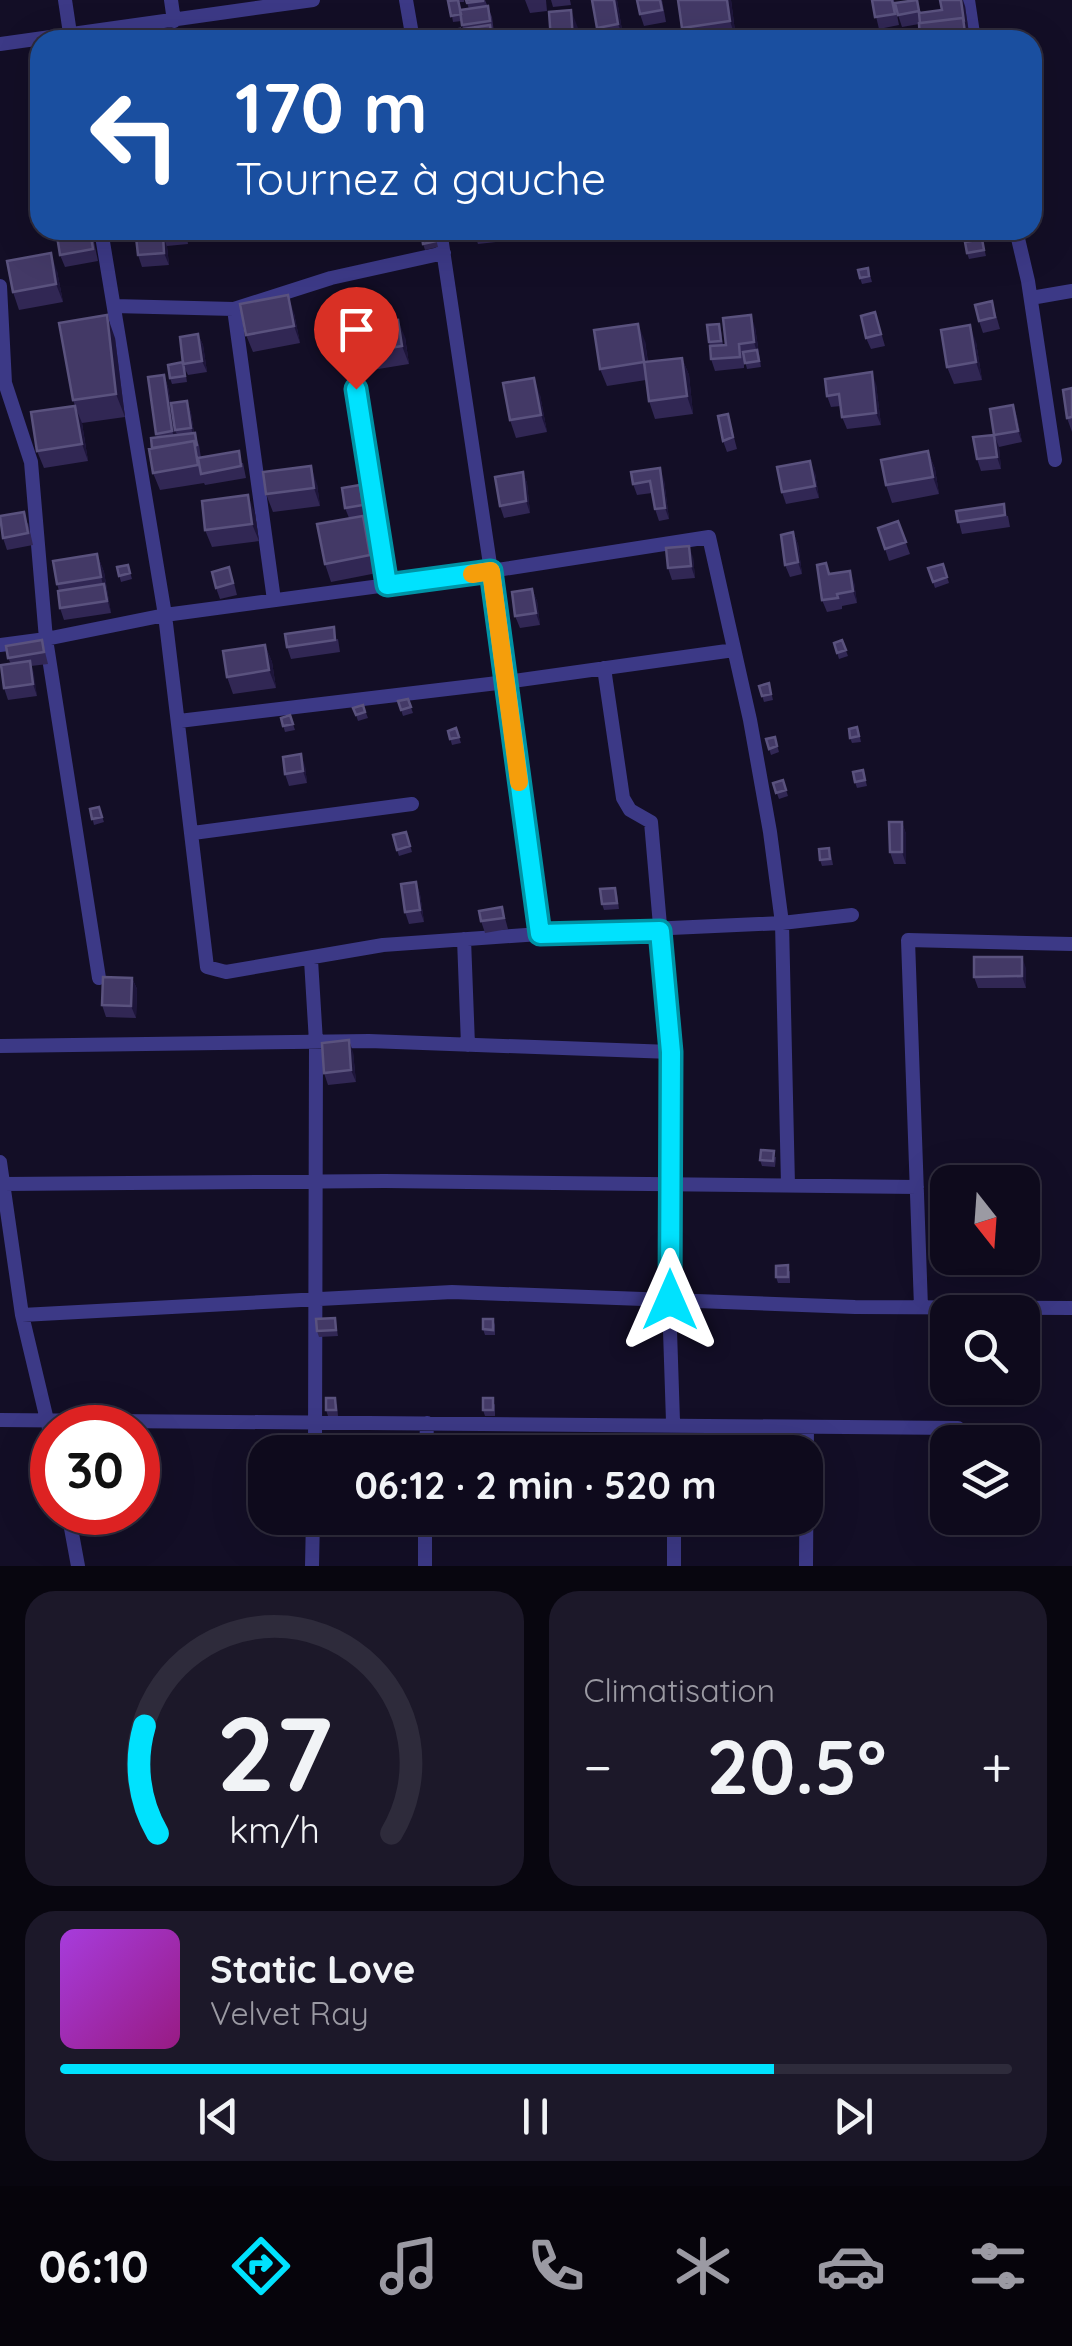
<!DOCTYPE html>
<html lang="fr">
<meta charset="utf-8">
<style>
:root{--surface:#0e0a1c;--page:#1c1829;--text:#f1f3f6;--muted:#9b9aa3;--line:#2e2b3b;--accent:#00e2fe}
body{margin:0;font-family:Quicksand,sans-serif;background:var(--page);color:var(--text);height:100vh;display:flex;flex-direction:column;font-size:38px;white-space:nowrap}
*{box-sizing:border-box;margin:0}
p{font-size:32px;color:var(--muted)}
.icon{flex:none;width:55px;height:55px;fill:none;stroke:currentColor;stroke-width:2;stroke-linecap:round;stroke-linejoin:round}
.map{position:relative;height:1566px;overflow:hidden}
.panel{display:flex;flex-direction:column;gap:25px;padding:25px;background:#08060f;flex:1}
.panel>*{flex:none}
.guide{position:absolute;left:30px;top:30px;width:1012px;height:210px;border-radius:30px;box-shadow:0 10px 40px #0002,0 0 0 2px var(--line);background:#1a4fa0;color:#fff;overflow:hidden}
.needle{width:65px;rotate:163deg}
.fabs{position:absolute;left:930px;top:1165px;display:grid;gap:20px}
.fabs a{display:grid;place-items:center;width:110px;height:110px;border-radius:20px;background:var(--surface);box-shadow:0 10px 40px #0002,0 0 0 2px var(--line);font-size:50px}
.speed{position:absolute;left:30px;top:1405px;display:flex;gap:20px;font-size:50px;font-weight:700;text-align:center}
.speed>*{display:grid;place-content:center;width:130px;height:130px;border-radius:50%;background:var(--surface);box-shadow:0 10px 40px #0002,0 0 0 2px var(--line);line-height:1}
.speed .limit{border:15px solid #d22;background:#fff;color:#111}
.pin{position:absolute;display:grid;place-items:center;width:85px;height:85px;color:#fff;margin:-102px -42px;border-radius:50% 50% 50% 0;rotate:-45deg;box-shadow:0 0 10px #0007}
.pin .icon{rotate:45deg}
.me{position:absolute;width:110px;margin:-55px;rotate:0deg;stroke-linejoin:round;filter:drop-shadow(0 0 8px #0008)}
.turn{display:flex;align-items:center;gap:35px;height:210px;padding:0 40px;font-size:45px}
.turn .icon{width:130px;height:130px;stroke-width:2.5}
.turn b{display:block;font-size:70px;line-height:85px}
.big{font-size:75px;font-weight:800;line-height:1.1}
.panel .card{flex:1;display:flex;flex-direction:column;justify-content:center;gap:15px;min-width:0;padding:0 35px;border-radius:30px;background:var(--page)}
.panel .dial{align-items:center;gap:0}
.dial svg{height:260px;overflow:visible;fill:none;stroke:var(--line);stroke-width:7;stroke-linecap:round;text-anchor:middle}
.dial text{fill:var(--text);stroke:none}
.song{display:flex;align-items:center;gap:30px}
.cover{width:120px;height:120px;border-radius:15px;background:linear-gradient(135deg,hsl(280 70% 55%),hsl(310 70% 35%))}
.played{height:10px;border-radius:5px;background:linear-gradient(90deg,var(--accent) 75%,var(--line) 75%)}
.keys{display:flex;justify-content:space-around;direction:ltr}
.heat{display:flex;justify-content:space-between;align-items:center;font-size:55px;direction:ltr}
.panel .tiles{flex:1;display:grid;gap:25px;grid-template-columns:1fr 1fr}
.card:last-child{grid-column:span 2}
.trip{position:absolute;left:248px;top:1435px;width:575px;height:100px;border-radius:30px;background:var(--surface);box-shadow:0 10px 40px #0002,0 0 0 2px var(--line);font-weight:800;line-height:100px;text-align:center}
.tabs{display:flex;height:160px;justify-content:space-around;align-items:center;background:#06040b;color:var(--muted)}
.tabs .icon{width:70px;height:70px}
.tabs .on{color:var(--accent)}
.tabs b{font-size:45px;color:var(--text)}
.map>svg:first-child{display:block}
</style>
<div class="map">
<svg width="1072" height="1566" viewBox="0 0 1072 1566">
<rect width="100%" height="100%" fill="#130e26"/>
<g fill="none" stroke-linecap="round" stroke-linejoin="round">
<path stroke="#3c3986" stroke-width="14" d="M65,0l6,40
M171,0l3,21
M406,0l7,40
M968,0l6,40
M0,44l313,-44
M101,230l64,385 42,352 19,5 157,-27 157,-11 242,-11 70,-8
M440,230l51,341 49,363
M1016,230l12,51 27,179
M0,286l5,97 26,79 15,177 53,339
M1031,298l41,-7
M114,306l120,3 97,-31 113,-25
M234,309l40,291
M356,389l31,196
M0,645l46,-6 119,-24 326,-44 218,-34 41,183 20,112 12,91 6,262
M604,668l19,130 7,12 21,12 20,230 -2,248 5,152
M179,721l327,-39 228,-32
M193,833l219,-29
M464,939l4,106
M311,960l5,82 -1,410
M0,1046l369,-5 302,11
M0,1162l22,153 30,126
M3,1184l382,-3 532,6
M921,1307l-13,-367 164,4
M22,1315l430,-23 403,15 217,1
M0,1420l958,8
M426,1452l1,-29
M68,1512l10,54
M674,1518v48
M312,1566l1,-48
M425,1566v-48
M806,1566l1,-139"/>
</g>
<path fill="#312754" d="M449,0h15v2h-5l2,8 8,-1 -3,-9h19l7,17 3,23h-31l-2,-19 -9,1z
M525,0h21l1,11 -17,2z
M551,0h19l1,5 -18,2z
M617,0l6,36 -22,4 -4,-12z
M662,0l4,22 -22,4 -4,-12z
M678,0h53l5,39 -50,1 -4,-12z
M872,0h22l5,25 -20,4z
M913,0l8,13 44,-7 5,34h-50l-1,-16 -17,3 -4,-12z
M90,230l4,12 4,19 -33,6 -5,-12z
M161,230h25l2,14 -21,2 2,19 -27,2 -4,-12 24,-20z
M434,230l4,17 -13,3 -2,-6z
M473,230h31l1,11 -27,3z
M982,239l4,17 -17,3 -2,-6z
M868,268l4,14 -10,2 -2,-6z
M57,271l6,31 -44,8 -6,-18z
M992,301l8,28 -17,4 -4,-12z
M875,312l10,34 -14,3 -5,-11z
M294,313l6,30 -47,9 -7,-17z
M755,327l6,40 -14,2 -3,-12v11l-29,3 -4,-12 -2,-17 12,-12 2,15h3z
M198,334l5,11 4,27 -19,3 -3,-6 2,13 -15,2 -2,-6 13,-16z
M405,337l4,27 -43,7 -6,-18z
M115,338l10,79 -43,6 6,38 -44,7 -7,-17 38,-45 -2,-6z
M645,341l3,21 34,-4 7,17 4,39 -38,5 -6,-18 -3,-21 -39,6 -7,-17z
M976,342l6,38 -28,4 -7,-17z
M164,375l4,12 8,49 1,-1 -2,-5 12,-29 4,12 3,20 5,12 2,13 42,5 3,15 -41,7 -1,-2 -44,7 -7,-17 -1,-25 5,-10 -1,-4z
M876,384l5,41 -34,4 -5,-12 -1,-11 -10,1 -4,-11z
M1072,388v44l-5,-14z
M540,395l7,37 -31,6 -6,-18z
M1013,405l4,12 5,25 -23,5 2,22 -20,2 -4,-12z
M728,414l9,35 -10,3 -4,-11z
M928,451l7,18 4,25 -47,9 -6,-18z
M523,472l4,11 3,30 -26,5 -4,-12z
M815,473l4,25 -33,6 -4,-12z
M664,480l5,39 -10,2 -4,-12 -3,-16 -15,2 -4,-11z
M317,484l3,22 -47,6 -7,-18z
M360,485l5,12 2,20h-4l6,16 8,40 -46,9 -6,-18 24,-46 -4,-10z
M956,511l52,5 2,11 -48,7z
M255,513l4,28 -47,6 -7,-17z
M898,521l12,33 -21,7 -11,-33z
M28,523l5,22 -26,5 -4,-12z
M793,532l5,12 4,30 -12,3 -5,-12z
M97,554l7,18 7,41 -47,7 -4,-12 -1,-17 -2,-7z
M693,557l2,21 -23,2 -4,-12z
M826,563l4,11 24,8 3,21 -15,3v3l-15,3 -5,-12z
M943,564l6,19 -14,5 -7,-20z
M128,565l4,14 -11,3 -4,-15z
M233,579l4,16 -17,4 -4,-11z
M532,589l5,12 3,24 -20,3 -5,-12z
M338,639l2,13 -49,7 -4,-12z
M42,640l6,24 -17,2 6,30 -29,4 -4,-12 7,-24 -3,-6z
M842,640l6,16 -9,3 -5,-16z
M265,645l7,17 4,26 -43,6 -6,-17z
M769,683l4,17 -9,2 -5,-16z
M408,699l5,14 -10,3 -5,-15z
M363,705l5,13 -10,3 -2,-6z
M290,715l5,15 -10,2 -4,-14z
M456,728l5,15 -9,2 -4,-14z
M859,733l2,9 -9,1 -2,-5z
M775,737l4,15 -8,3 -5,-16z
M305,766l2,17 -18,3 -4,-12z
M863,770l4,16 -10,2 -2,-6z
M783,780l5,16 -9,3 -6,-16z
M99,807l5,15 -10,3 -4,-16z
M902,822l4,12v30h-12l-4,-12z
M408,838l4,14 -13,4 -2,-6z
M831,854l2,11 -11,1 -2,-6z
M416,882l4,12 4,28 -15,2 -4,-12z
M617,894l2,15 -15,1 -2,-6z
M502,907l6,22 -23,4 -4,-12z
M1026,968v20h-48l-4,-11z
M132,978l5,11 -1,29 -30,-1 -4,-12z
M353,1052l3,30 -28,3 -4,-12z
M776,1157l-1,10 -13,-1 -2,-6z
M790,1271v12h-12l-2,-6z
M335,1318l3,18 -19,1 -2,-6z
M493,1319l2,6v10h-10l-2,-6z
M337,1404l1,12h-10l-2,-6z
M495,1404v12h-10l-2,-6z"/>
<path fill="#1d153a" d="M614,0h3l6,36 -5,-12z
M727,0h4l5,39 -6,-18z
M961,0h2l2,6 5,34h-4z
M571,10l7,18 1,12h-6z
M163,235l4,12 2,18 -5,-12z
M51,253l6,18 6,31 -7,-18z
M288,295l6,18 6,30 -6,-17z
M107,315l8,23 10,79 -9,-23z
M751,315l4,12 6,40 -7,-25z
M398,320l7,17 4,27 -7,-18z
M638,324l7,17 5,39 -6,-18z
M970,325l6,17 6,38 -6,-18z
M198,334l5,11 4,27 -5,-11z
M682,358l7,17 4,39 -6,-18z
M872,372l4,12 5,41 -5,-12z
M164,375l4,12 9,56 -5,-12z
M534,378l6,17 7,37 -6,-17z
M187,401l4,12 4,27 -4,-12z
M1013,405l4,12 5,25 -4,-11z
M75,406l7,17 6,38 -6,-17z
M994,435l5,12 2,22 -4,-12z
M928,451l7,18 4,25 -6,-17z
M810,461l5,12 4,25 -4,-12z
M311,466l6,18 3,22 -6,-18z
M660,468l4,12 5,39 -4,-11z
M523,472l4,11 3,30 -4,-12z
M360,485l5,12 2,20 -4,-12z
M248,495l7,18 4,28 -7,-17z
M363,516l6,17 8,40 -7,-18z
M793,532l5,12 4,30 -4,-12z
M689,546l4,11 2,21 -4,-12z
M97,554l7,18 7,41 -10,-36z
M850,571l4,11 3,21 -4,-12z
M532,589l5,12 3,24 -4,-12z
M265,645l7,17 4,26 -7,-18z
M30,661l4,12 3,23 -4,-12z
M301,754l4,12 2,17 -4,-12z
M902,822l4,12v30l-4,-12z
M416,882l4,12 4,28 -4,-12z
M1022,957l4,11v20l-4,-12z
M132,978l5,11 -1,29 -5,-12z
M349,1040l4,12 3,30 -5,-12z"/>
<path fill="#433966" stroke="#5a527e" stroke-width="2.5" d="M458,0l3,14 -10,2 -3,-15z
M466,0h17v1l-16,2z
M592,0h22l4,24 -21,4z
M637,0h23l2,10 -22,4z
M678,0h49l3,21 -48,7z
M872,0h20l3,14 -20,3z
M917,0l2,11 -21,4 -3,-12z
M940,0h21l3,22 -1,-4 -43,5 -1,-10 23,-3z
M488,6l2,15 -28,4 -2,-15z
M571,10l2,30h-22l-2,-28z
M963,18l3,22h-46l-1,-17z
M490,25l2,15h-28l-1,-11z
M460,29l2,11h-41l-1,-5z
M90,230l3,19 -33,6 -3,-19z
M161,230h22v2l-21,2z
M427,230h7l2,11 -13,3 -2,-13z
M163,235l1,18 -26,2 -2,-18z
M982,239l2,11 -17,3 -2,-11z
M51,253l5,31 -43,8 -6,-31z
M868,268l1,8 -9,2 -2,-8z
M288,295l6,31 -48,9 -6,-31z
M992,301l3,16 -16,4 -4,-16z
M875,312l6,22 -15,4 -5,-22z
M107,315l9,79 -43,6 -14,-77z
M751,315l3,27 -15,2 1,13 -29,2 -1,-13 16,-1 -3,-27z
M398,320l4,26 -42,7 -4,-27z
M638,324l6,38 -44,7 -6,-39z
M719,324l2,17 -12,1 -2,-17z
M970,325l6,37 -29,5 -6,-37z
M198,334l4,27 -19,3 -3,-27z
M757,350l2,11 -14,2 -2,-11z
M682,358l5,38 -38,5 -5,-39z
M183,362l2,14 -15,2 -2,-13z
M872,372l4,41 -34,4 -3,-23 -12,2 -2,-17z
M164,375l8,56 -16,3 -8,-57z
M534,378l7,37 -31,5 -7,-37z
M1072,388v29l-5,1 -4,-28z
M187,401l4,27 -16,2 -4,-27z
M1013,405l5,26 -24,4 3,22 -20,2 -4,-22 21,-2 -4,-26z
M75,406l7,38 -45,7 -6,-39z
M728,414l5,23 -10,4 -5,-25z
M195,433l2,13 -3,-5 -42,7 -1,-10z
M194,441l4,24 -45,8 -4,-24z
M239,451l2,15 -40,8 -3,-16z
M928,451l5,26 -47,8 -5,-25z
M810,461l5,25 -33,6 -5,-25z
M311,466l3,22 -48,6 -3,-22z
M660,468l5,40 -10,1 -5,-28 -17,3 -2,-12z
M523,472l3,29 -26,5 -5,-29z
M360,485l3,20 -18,3 -3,-20z
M248,495l4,29 -47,6 -3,-29z
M1004,504l1,11 -47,7 -2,-11z
M24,512l4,21 -25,5 -3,-22z
M363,516l7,39 -45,9 -8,-40z
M898,521l8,21 -21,7 -7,-21z
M793,532l5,30 -13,3 -4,-30z
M689,546l2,20 -23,2 -2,-20z
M97,554l4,23 -44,7 -4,-23z
M826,563l3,11 21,-3 3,20 -16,3 1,4 -16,2 -5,-35z
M943,564l4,13 -14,5 -5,-14z
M128,565l2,8 -11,3 -2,-9z
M229,567l4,16 -17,5 -4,-16z
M104,584l3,17 -47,7 -2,-17z
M532,589l4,24 -21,3 -3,-24z
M334,627l1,13 -48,7 -2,-13z
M42,640l2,12 -36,6 -2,-12z
M842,640l4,10 -9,3 -3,-10z
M265,645l4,25 -42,7 -4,-26z
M30,661l3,23 -29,4 -3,-23z
M769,683l2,11 -9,2 -3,-10z
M408,699l3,8 -10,3 -3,-9z
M363,705l2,7 -9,3 -3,-7z
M290,715l3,9 -10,2 -2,-8z
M857,727l2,9 -9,2 -1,-9z
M456,728l3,9 -9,2 -2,-8z
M775,737l2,9 -8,3 -3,-10z
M301,754l2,17 -18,3 -2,-17z
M863,770l2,10 -10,2 -2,-10z
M783,780l3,10 -10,3 -3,-10z
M99,807l3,10 -10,2 -2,-10z
M889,822h13v30h-12z
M406,832l4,14 -13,4 -4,-15z
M829,848l1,11 -10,1 -1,-11z
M416,882l4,28 -15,2 -4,-28z
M615,888l2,15 -15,1 -2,-15z
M502,907l2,11 -23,3 -2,-10z
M974,957h48v19l-48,1z
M103,977l29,1 -1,28 -29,-1z
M349,1040l2,30 -27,3 -2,-30z
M761,1150l13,1 -1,10 -13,-1z
M788,1265v12h-12v-11z
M335,1318l1,12 -19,1 -1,-12z
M483,1319h10v11l-10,-1z
M326,1398h9l1,12h-10z
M483,1398h10v12h-10z
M83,1423l1,5h-11l-1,-3z"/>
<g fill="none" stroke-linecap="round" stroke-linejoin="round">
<g stroke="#0093a5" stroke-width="25">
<path id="route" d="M356,389l31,196 104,-14 49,363 120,-3 11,121 -1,248"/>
</g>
<use href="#route" stroke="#00e2fe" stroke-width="18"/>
<path stroke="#f59e0b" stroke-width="18" d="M472,574l19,-3 28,211"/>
</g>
</svg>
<div class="fabs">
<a><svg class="needle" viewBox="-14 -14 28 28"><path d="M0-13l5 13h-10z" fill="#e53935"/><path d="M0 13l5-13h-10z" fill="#9b9aa3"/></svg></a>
<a><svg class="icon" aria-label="search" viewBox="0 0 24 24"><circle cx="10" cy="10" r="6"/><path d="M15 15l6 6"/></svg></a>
<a><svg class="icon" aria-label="layers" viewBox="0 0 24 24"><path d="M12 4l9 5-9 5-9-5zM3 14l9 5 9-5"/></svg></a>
</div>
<div class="speed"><div class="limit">30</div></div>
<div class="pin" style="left:356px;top:389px;background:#d93025"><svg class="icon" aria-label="arrive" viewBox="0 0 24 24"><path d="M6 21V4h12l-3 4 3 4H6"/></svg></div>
<svg class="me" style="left:670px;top:1300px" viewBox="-20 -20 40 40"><path d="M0-17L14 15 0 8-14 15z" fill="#00e2fe" stroke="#fff" stroke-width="4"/></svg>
<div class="trip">06:12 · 2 min · 520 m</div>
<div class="guide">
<div class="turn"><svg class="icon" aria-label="left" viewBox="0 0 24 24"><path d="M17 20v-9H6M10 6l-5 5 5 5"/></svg><div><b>170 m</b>Tournez à gauche</div></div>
</div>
</div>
<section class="panel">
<div class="tiles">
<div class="card dial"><svg viewBox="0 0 100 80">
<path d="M14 69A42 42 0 1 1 86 69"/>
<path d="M14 69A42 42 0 0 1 10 36" stroke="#00e2fe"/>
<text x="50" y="56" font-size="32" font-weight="700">27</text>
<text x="50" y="72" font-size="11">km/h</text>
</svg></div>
<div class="card"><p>Climatisation</p>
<div class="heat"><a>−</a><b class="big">20.5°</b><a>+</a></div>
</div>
<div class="card">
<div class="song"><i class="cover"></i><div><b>Static Love</b><p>Velvet Ray</p></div></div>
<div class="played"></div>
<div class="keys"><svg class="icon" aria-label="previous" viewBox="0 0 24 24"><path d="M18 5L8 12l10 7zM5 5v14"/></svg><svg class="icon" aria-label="pause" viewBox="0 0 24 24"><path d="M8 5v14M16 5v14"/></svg><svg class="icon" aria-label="next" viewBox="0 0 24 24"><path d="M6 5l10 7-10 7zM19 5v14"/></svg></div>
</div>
</div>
</section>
<nav class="tabs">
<b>06:10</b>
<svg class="icon on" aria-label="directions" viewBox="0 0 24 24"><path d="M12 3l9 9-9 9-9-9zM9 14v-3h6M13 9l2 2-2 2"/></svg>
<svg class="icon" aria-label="music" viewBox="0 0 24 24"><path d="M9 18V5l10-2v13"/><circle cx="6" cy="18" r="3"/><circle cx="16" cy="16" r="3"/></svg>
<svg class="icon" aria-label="phone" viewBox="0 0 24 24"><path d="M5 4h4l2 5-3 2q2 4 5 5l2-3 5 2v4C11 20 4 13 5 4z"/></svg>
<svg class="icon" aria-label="climate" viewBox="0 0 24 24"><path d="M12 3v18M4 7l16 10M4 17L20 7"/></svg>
<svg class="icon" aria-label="car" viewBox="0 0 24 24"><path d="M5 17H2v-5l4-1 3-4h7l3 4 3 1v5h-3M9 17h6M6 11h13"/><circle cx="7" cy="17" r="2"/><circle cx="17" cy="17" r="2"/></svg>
<svg class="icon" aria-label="filters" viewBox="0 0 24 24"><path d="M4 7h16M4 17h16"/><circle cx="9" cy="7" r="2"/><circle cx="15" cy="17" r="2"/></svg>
</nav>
